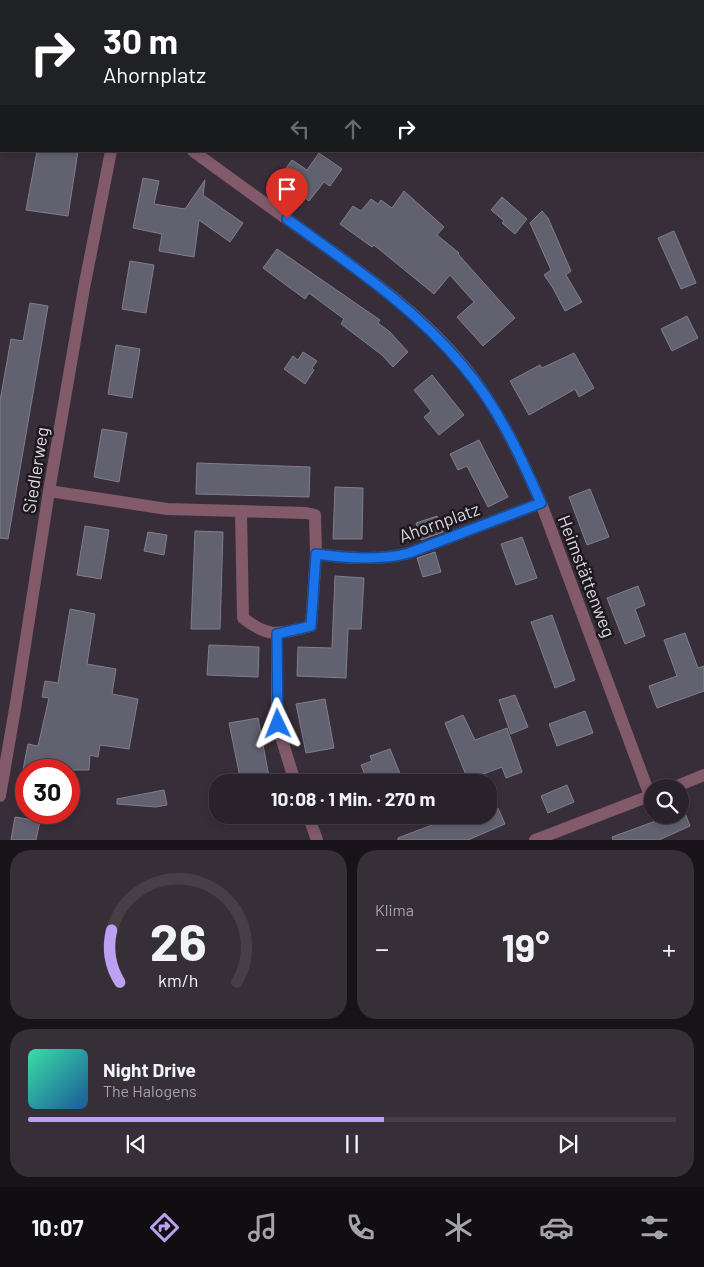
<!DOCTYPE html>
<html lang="de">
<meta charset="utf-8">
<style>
:root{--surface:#2a222b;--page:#362f37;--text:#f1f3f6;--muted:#a5a4a9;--line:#463f47;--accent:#bca0f2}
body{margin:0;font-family:Barlow,sans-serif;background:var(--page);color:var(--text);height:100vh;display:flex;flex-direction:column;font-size:19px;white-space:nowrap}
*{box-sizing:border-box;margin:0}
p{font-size:16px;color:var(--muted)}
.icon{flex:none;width:28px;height:28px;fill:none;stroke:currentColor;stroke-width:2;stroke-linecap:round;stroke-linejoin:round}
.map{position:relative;height:840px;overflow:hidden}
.side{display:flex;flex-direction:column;gap:10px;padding:10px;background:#171318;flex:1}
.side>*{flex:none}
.banner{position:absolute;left:0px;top:0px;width:705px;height:152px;box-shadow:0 2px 8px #0003,0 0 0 1px var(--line);background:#202124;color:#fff;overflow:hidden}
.tools{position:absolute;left:644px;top:779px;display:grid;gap:10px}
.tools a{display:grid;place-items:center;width:45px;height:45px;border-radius:50%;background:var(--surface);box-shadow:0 2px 8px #0003,0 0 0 1px var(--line);font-size:25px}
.speed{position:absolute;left:15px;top:759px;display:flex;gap:10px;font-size:25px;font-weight:700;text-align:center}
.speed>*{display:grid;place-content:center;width:65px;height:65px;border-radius:50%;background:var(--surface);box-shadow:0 2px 8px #0003,0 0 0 1px var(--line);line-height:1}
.speed .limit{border:8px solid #d22;background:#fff;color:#111}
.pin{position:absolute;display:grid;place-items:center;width:42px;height:42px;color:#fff;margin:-51px -21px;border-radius:50% 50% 50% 0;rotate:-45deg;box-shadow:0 0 5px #0007}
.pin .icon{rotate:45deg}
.me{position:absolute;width:55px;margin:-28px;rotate:358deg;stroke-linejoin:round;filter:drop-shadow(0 0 4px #0008)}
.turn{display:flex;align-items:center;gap:18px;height:105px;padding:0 20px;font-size:22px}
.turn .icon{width:65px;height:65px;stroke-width:2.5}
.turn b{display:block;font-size:35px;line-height:42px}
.lanes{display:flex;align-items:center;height:48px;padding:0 20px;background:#0003;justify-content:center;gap:25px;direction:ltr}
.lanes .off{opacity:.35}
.big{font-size:38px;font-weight:700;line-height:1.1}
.side .card{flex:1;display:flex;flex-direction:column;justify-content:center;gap:8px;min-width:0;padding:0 18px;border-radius:20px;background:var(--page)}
.side .dial{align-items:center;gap:0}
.dial svg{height:130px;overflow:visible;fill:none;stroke:var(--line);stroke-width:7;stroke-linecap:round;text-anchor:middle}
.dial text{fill:var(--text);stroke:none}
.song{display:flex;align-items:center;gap:15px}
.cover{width:60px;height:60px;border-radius:8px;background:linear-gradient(135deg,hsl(160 70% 55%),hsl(210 70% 35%))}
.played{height:5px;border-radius:2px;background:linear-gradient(90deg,var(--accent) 55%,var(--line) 55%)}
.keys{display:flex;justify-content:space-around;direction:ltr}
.heat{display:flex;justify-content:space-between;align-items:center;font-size:28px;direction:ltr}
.side .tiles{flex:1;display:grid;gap:10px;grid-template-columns:1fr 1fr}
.card:last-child{grid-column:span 2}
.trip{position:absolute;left:209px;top:774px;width:288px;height:50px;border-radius:20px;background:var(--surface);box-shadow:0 2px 8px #0003,0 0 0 1px var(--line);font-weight:700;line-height:50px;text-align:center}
.tab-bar{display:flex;height:80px;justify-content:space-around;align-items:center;background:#110e11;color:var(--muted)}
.tab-bar .icon{width:35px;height:35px}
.tab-bar .current{color:var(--accent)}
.tab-bar b{font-size:22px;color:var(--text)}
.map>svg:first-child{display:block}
</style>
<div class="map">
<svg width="704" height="840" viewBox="0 0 704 840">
<rect width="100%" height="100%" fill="#382e39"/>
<path fill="#626170" stroke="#7f7e8d" d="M37,151h41l-10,65 -42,-6z
M319,153l23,16 -12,17 -6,-4 -15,19 -31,-22 14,-19 15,10z
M143,178l16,3 -5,23 31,5 20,-29 -2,15 40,28 -13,19 -31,-22 -5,37 -35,-6 3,-17 -29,-6z
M404,191l40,36 -7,8 22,18 -1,1 57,64 -32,28 -26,-29 17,-15 -24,-27 -16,19 -60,-49 -2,2 -32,-23 13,-18 8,5 10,-12 7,5 3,-4 11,8z
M502,197l25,22 -12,15 -13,-11 2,-2 -13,-11z
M542,211l6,7 23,53 -5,4 16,27 -17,9 -12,-23 -9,-13 7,-5 -21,-47z
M674,231l22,52 -15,6 -23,-51z
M277,249l103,71 -2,3 12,9 18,20 -15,15 -11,-12 -41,-31 3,-5 -35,-26 -4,6 -42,-31z
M130,261l24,4 -8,48 -24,-4z
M30,303l18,3 -40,233 -8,-1v-137l11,-62 12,2z
M687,316l11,22 -26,13 -11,-22z
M116,345l24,4 -8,49 -24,-4z
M303,352l14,9 -5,7 2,2 -9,14 -21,-15 9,-13 5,4z
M574,353l20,35 -15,9 -4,-8 -46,26 -19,-34 30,-16 2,3z
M432,375l32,40 -25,20 -15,-18 7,-6 -17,-21z
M102,429l25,4 -8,49 -25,-5z
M479,440l29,57 -20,10 -21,-41 -9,4 -8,-16z
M197,463l113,4 -1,30 -113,-3z
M335,487l28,1 -1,51h-29z
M590,489l19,48 -22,8 -18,-48z
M437,516l6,16 -22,8 -5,-17z
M85,526l24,4 -8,49 -24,-4z
M195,531l28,1 -3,97h-29z
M148,532l19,3 -3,20 -20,-4z
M522,537l15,41 -21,7 -15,-41z
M435,552l6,20 -18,5 -6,-19z
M335,576l29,2 -3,51h-13l-2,49 -49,-2 1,-29 34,1z
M638,586l7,19 -10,4 10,27 -20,8 -18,-46z
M70,609l25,5 -8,50 29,5 -4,25 26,5 -9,50 -29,-4 -2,12 -8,-2 -1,15h-66l5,-26 10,2 11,-48 -7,-1 3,-16 13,2z
M552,615l23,65 -20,8 -24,-66z
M685,633l13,35 6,-2v25l-47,17 -8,-22 28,-10 -13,-36z
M209,645l50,2 -1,30 -51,-2z
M515,695l13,32 -17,7 -12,-34z
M325,699l9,49 -28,5 -10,-49z
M585,711l8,22 -36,13 -8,-22z
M463,715l12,25 32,-12 15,44 -16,6 -4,-11 -34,13 -23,-57z
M258,718l12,64h-29l-12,-59z
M390,749l11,27 -17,6h-16l-7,-17 11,-4 -2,-5z
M567,785l7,17 -26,11 -7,-17z
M164,790l3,15 -11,2 -39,-3v-5z
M498,808l7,16 -37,16h-70v-2l60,-23h8l2,6 14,-6h6v-2z
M684,810l6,16 -31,14h-46l-1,-3 60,-22h8v-3z
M15,817l25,4 -4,19h-25z"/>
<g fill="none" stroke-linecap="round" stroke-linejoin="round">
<path stroke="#825a69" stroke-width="12" d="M0,11l1,1
M193,151c42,31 84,61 126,91 52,37 103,74 144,123 34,41 57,90 78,138l109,293
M49,491l118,18 139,4 9,2 1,39c30,4 64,7 93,-1l132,-50
M241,512l2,106c27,21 36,16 68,8l5,-72
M277,634v90l18,58
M672,788l32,-13
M0,796l16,-93 33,-212 35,-203 27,-137
M308,815l9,25
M535,840l117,-45"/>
</g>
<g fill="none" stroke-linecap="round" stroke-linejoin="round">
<g stroke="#114b97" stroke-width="12">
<path id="route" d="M278,724l-1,-90 34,-8 5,-72c30,4 64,7 93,-1l132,-50c-21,-48 -44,-98 -79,-138 -49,-59 -113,-101 -175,-146"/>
</g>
<use href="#route" stroke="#1a73e8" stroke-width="9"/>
</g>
<g text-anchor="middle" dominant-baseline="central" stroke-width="5" stroke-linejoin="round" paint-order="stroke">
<g font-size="18" fill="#dbd5dc" stroke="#1c181d">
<text transform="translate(35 470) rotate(-81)">Siedlerweg</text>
<text transform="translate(439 522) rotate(-20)">Ahornplatz</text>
<text transform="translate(587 576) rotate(69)">Heimstättenweg</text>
</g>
</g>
</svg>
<div class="tools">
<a><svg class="icon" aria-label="search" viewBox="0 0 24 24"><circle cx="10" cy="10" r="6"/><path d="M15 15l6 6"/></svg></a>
</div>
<div class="speed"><div class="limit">30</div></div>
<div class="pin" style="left:287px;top:219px;background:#d93025"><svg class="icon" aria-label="arrive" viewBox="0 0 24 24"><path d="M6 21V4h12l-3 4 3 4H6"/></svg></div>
<svg class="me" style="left:278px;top:724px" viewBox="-20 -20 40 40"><path d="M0-17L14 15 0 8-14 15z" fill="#1a73e8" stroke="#fff" stroke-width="4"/></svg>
<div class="trip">10:08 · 1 Min. · 270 m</div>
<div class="banner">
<div class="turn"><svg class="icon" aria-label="right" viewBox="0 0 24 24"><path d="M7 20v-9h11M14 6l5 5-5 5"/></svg><div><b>30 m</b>Ahornplatz</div></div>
<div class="lanes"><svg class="icon off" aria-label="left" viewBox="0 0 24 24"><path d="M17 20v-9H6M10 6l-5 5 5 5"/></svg><svg class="icon off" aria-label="ahead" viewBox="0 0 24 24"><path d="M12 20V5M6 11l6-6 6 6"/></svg><svg class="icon" aria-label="right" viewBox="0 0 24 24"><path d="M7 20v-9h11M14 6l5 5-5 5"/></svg></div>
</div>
</div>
<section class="side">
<div class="tiles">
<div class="card dial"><svg viewBox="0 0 100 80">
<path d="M14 69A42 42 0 1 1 86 69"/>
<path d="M14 69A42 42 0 0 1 9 37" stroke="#bca0f2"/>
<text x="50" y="56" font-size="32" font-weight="700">26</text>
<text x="50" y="72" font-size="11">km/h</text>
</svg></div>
<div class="card"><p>Klima</p>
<div class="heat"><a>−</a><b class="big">19°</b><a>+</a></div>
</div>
<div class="card">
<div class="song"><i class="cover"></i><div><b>Night Drive</b><p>The Halogens</p></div></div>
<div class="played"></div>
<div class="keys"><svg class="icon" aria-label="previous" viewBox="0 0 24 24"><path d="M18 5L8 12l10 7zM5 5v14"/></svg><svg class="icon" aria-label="pause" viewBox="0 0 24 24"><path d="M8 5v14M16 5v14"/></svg><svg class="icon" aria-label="next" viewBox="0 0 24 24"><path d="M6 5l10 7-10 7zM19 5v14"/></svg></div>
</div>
</div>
</section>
<nav class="tab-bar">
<b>10:07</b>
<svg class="icon current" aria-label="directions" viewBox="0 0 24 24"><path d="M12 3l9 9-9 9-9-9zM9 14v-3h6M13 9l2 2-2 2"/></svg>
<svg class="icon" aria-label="music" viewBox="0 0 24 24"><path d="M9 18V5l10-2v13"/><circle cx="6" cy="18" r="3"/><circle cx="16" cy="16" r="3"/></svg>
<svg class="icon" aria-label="phone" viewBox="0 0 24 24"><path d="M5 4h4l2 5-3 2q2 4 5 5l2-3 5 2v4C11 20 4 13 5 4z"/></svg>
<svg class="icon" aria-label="climate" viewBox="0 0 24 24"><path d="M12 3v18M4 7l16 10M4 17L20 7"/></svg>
<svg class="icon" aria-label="car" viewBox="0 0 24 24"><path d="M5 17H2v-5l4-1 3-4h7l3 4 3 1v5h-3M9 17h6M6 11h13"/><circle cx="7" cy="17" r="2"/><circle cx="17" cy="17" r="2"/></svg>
<svg class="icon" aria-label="filters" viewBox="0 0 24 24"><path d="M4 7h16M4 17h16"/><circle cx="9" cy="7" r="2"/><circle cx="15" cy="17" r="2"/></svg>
</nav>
